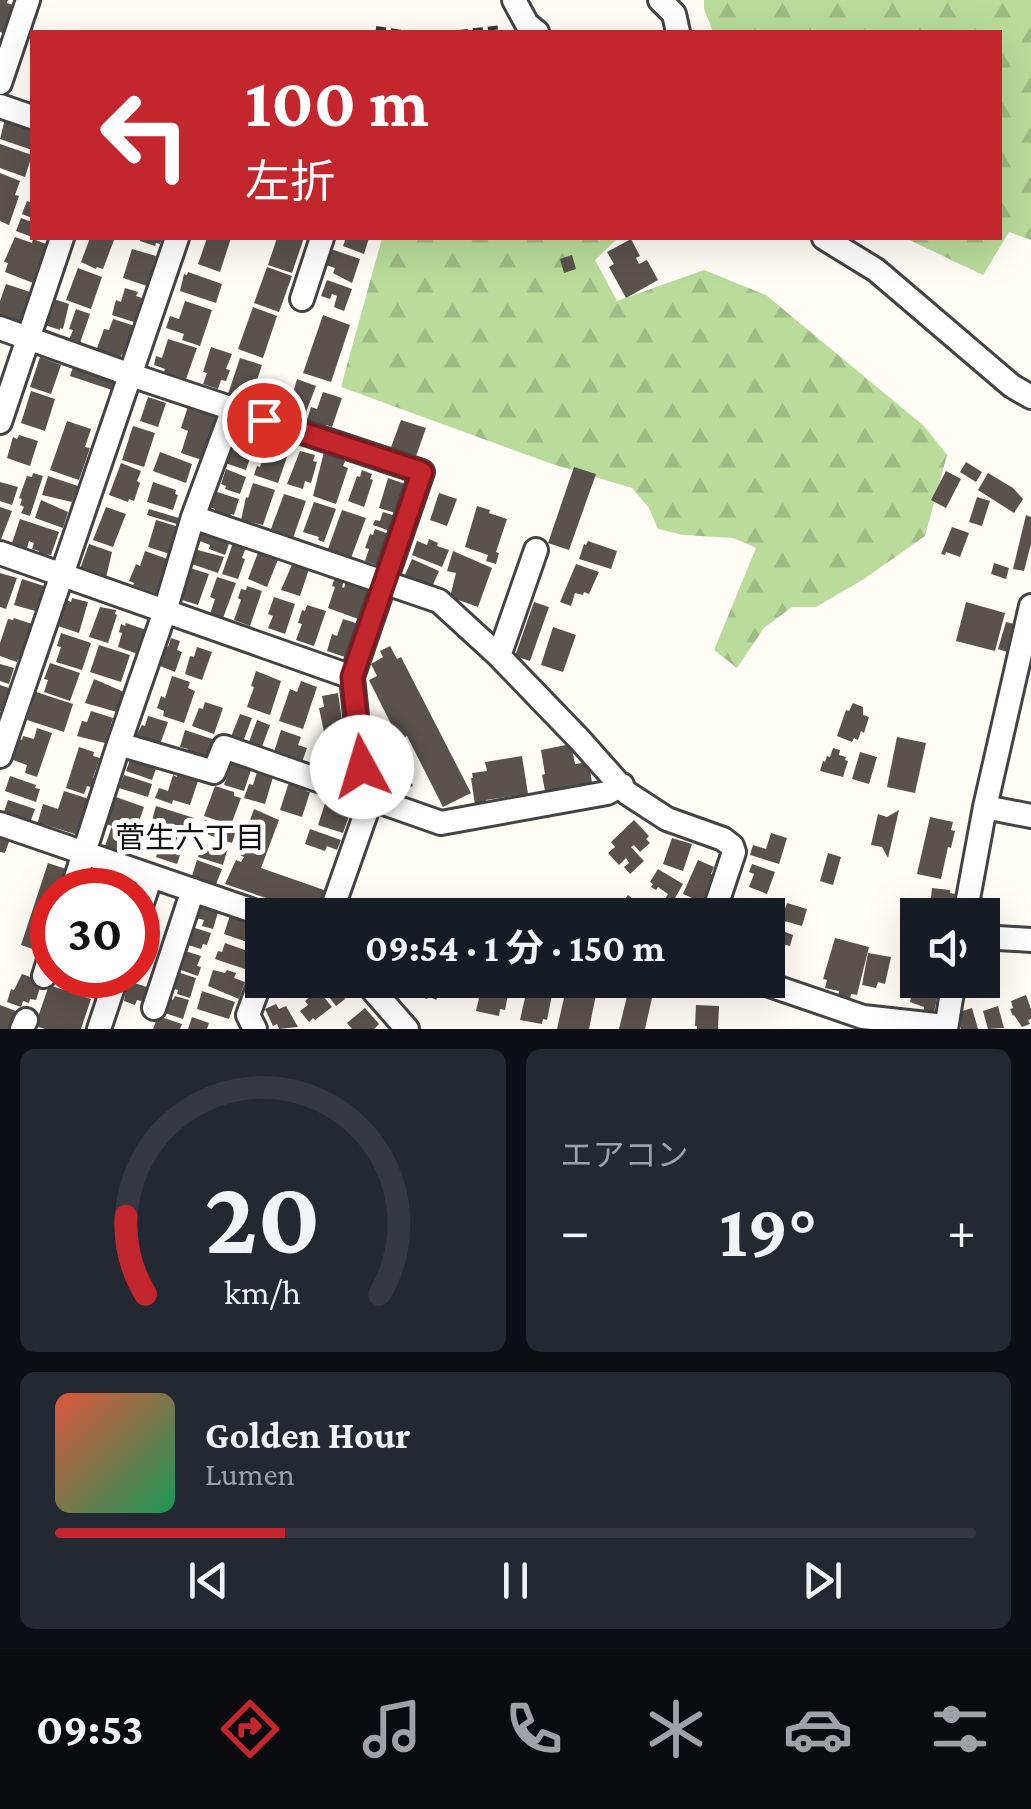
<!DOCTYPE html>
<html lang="ja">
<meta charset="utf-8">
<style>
:root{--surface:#171b24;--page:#242831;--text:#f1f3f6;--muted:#9ea1a6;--line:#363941;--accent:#c4262e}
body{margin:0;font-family:"Crimson Pro","Noto Sans JP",serif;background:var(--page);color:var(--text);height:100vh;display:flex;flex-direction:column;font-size:38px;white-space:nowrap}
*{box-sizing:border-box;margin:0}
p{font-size:32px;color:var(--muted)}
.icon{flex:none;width:55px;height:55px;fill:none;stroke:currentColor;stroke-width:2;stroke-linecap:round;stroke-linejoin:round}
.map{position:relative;height:1029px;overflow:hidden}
.details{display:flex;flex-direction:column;gap:20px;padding:20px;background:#0d0f14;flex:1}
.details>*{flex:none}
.banner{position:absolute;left:30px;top:30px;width:972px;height:210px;border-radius:0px;box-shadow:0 10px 40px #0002;background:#c4262e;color:#fff;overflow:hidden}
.controls{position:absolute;left:900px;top:898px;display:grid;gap:20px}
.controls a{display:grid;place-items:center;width:100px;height:100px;border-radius:0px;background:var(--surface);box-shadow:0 10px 40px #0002;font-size:50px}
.speed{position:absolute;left:30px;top:868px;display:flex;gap:20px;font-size:50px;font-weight:700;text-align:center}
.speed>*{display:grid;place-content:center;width:130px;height:130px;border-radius:50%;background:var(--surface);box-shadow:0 10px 40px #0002;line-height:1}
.speed .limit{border:15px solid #d22;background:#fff;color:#111}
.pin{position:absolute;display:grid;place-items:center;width:85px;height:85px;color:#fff;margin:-42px;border:5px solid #fff;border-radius:50%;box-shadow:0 2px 10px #0007}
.me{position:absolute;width:110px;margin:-55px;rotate:354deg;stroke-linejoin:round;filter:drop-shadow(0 0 8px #0008)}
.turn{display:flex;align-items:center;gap:35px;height:210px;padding:0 50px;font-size:45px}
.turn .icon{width:130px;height:130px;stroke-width:2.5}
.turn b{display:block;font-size:70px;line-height:85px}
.big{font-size:75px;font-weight:700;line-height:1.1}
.details .tile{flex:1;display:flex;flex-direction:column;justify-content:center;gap:15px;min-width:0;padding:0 35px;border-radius:15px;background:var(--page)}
.details .dial{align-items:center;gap:0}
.dial svg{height:260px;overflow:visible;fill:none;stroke:var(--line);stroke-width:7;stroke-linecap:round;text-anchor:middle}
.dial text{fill:var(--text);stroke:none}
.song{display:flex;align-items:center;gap:30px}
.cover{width:120px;height:120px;border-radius:15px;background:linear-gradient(135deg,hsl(10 70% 55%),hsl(150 70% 35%))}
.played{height:10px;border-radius:5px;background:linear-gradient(90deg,var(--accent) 25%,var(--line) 25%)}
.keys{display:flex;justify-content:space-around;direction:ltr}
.heat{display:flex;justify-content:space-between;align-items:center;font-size:55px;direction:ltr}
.details .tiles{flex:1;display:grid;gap:20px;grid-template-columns:1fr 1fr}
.tile:last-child{grid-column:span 2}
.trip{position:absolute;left:245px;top:898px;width:540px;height:100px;border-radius:0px;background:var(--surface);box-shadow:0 10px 40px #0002;font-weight:700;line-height:100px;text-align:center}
.tabs{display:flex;height:160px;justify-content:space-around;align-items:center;background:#090b0e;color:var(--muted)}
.tabs .icon{width:70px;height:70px}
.tabs .on{color:var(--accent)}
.tabs b{font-size:45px;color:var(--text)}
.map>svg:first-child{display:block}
</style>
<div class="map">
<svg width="1031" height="1029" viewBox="0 0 1031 1029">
<defs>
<pattern id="forest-firs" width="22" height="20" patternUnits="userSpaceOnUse" patternTransform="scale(2.5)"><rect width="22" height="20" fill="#b9dc9c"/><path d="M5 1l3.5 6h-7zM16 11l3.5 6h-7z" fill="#9ebc85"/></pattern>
</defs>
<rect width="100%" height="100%" fill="#fffdf5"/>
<path fill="url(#forest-firs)" d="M704,0h327v240l-22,-8 -26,43 -78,-37h95v-206h-287l-9,-23z
M382,238h236l-23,22 22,41 87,-31 62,25 158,131 23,29 -22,81 -61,43 -48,28h-24l-28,21 -27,40 -23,-18 42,-102 -23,-10 -50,-3 -25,-6 -9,-21 -17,-20 -80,-24 -211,-77z"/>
<path fill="#5a524d" d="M0,0h8l-1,3 6,2 -10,28 -3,-1z
M5,119l27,9v22l-32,-11z
M0,144l32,11 -7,22 -25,-9z
M0,173l20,8 -5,14 4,1 -10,29 -9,-4z
M27,201l5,2v15l-10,-4z
M21,218l11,4v15l-16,-6z
M15,237l17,6 1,-4 13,5 -13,39 -28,-11 3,-9 -4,-1z
M90,238h16l8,2 -11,29 -6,-2 -1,2 -15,-7z
M141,238h21l-2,6 -4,-1 -1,3 -15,-5z
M207,238h24l-11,34 -22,-8z
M277,238h27l-12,35 -24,-8z
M346,238h23l-5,16 -21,-8z
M631,239l9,17 -4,2 3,6 8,-4 11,20 -32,18 -17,-31 5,-3 -7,-12z
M132,249l24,7 -9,30 -24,-8z
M331,249l29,10 -8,24 -19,-10 2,-5 -9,-3z
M572,255l4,14 -12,4 -4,-14z
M267,267l25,9 -13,36 -25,-9z
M78,268l24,9 -11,32 -25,-9z
M188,272l34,12 -6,19 -36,-12 4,-17 3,1z
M327,280l25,9 -8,22 -10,-4 3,-11 -5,-2 -2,5 -9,-3z
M6,284l24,8 -12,34 -18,-6v-19z
M125,288l13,4 -2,4 6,2 -2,6 3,1 -6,18 -25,-8 4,-15 5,2z
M54,299l15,5 -6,25 -3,-1v2l-15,-5 -1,-3 7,-20 2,1z
M185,301l27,9 -12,36 -18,-6 2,-6 -18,-6 4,-12 9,3z
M253,307l24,9 -14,42 -25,-9z
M76,309l14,5 -11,32 -11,-4 5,-12 -4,-1z
M323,315l27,10 -19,57 -28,-9z
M113,319l22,7 -10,29 -3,-1 -2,5 -24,-8 8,-22 5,1z
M168,339l29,9 -11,31 -22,-7 1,-3 -11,-4 2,-9 6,2z
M211,347l21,7 -6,15 4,1 -4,11 -5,-1 -3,9 -15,-5 4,-11 -4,-1z
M40,357l21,8 -10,29 -21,-7z
M240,358l22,7 -12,36 -22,-7z
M77,365l39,13 -4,12 -42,-14 3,-9 3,1z
M297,379l19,7 -13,34 -16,-5z
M260,384l22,8 -6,19 -23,-8z
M31,391l24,8 -10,32 -24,-8z
M323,392l19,6 -10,29 -6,-2 -2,4 -18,-6 5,-16 6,2z
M148,397l18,6 -8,24 -18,-6z
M189,403l30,11 -17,46 -21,-7 7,-22 -7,-3z
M401,420l25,8 -11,31 -25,-9z
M67,421l24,8 -6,18 5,1 -11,32 -29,-10z
M133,426l22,7 -11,34 -22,-7z
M241,431l16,6 -11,33 -21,-7 8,-22 4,1z
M19,435l19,6 -8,25 -23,-8 6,-21 4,2z
M267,446l21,8 -10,29 -24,-8 3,-9 3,1z
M300,451l15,4 -2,6 4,1 -6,21 -6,-2 -2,8 -16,-5z
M160,452l32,12 -6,19 -33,-12z
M324,452l22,7 -3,7 5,2 -12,36 -23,-8z
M966,462l16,10 -6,10 -16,-10z
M121,463l20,8 -4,10 3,2 -6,18 -5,-2 -1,3 -19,-7z
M574,467l22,7 -27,76 -21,-7z
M226,469l20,8 -6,17 -15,-5 1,-3 -5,-2z
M362,470l10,4 -2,5 3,1 -9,27 -16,-6 9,-25 3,1z
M946,471l15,8 -15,29 -15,-8z
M33,473l10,3 -13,40 -9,-3 3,-6 -4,-2 2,-6 -3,-1 8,-22 5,1z
M988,473l25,15 10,11 -9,14 -36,-23z
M48,476l30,10 -6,16 -30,-7z
M388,478l20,7 -9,29 -20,-6z
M0,482l18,5 -6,18 -12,-4z
M153,482l23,8 -1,4 3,1 -5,15 -26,-8z
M253,483l22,7 -12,35 -22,-5 5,-23 2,1z
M214,491l25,8 -5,16 -3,-1 -2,5 -15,-5 1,-5 -6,-2z
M439,493l18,6 -10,27 -17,-6z
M284,494l22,7 -14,40 -17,-6 1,-4 -5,-2z
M977,497l13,4 -8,25 -13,-4z
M41,500l27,12 -5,16 -28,-10z
M314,502l22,7 -12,33 -6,-2 1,-3 -16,-5z
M477,506l13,4 -1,3 18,6 -11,33 3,1 -3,11 -10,-3 2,-6 -23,-8z
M0,507l12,4 -12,31z
M106,507l20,7 -13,33 -20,-7z
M149,509l33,10 -2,6 -33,-10z
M342,510l24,8 -15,40 -23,-9z
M383,512l16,5 -6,15 -20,-7 2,-5 5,1z
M1026,515l5,2v27l-7,27 -11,-2z
M20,519l39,13 -8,23 -13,-1 1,-3 -7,-2 2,-6 -5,-2 -2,7 -15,-5z
M156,520l23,7 -9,27 -22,-7z
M952,527l17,6 -9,24 -14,-5 -1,3 -4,-1z
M201,529l30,9 -6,17 -16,-6 1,-4 -13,-5z
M375,529l17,6 -11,31 -16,-5 4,-12 -4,-1 5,-14 3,1z
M429,539l9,4 -1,3 12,4 -7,17 -30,-12 5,-14 10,4z
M234,540l13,4 -5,14 3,1 -7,20 -16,-5z
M588,541l29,10 -6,18 -32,-10 5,-15 2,1z
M89,544l23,8 -6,26 -26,-9z
M194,549l30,8 -6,16 -29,-10z
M259,550l20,7 -12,30 -19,-8z
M145,551l25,9 -12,34 -25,-9 1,-2 -5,-2 7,-17 4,2z
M453,551l39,17 -14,39 -28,-10 6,-24 -9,-2z
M412,559l27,12 -7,16 -27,-12z
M294,560l16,6 -10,30 -19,-6z
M994,563l15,5 -3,11 -15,-5z
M576,564l23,8 -10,22 -5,-2 -1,3 -8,-2 -4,13 -11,-4z
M190,568l19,6 -11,31 -19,-6z
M0,573l17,5 -11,31 -6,-2z
M336,574l9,3 -3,10 2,1 3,-9 26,9 -12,32 -33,-12 7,-21 -3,-1z
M217,577l19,6 -13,35 -13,-4 5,-15 -5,-2z
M22,579l22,7 -5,26 -25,-7z
M247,586l15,5 -12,35 -16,-6 7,-20 -3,-2 3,-9 5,1z
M274,597l21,7 -10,30 -17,-6 5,-12 -5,-2z
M72,598l16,4 -9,31 -21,-7 8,-26 5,2z
M534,602l15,5 -19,54 -15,-5z
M966,602l39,11 -10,38 -39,-10z
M307,605l19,6 -12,35 -18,-6 6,-16 -4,-1 4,-13 3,1z
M100,607l16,3 -1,4 2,1 -9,28 -19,-6z
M14,618l18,6 -3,7 3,1 -10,28 -4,-1 -1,3 -17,-6v-13l8,-24 5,1z
M343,619l19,6 -11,34 -24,-8 5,-17 5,2z
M1006,622l12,3 -8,28 -12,-4z
M126,623l20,7 -8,24 -20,-7 4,-14 -3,-1 2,-8 4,2z
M553,627l23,8 -13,37 -22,-7z
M61,633l30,10 -9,27 -26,-8 5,-15 -4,-1z
M171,638l9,3 -3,9 5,2 -7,20 -15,-6 2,-6 -3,-2 5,-12 4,1z
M99,645l31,10 -9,27 -31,-10z
M390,646l7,13 4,-2 70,136 -28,14 -36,-71 -8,4 -30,-60 8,-4 -6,-12 12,-7 -3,-6z
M197,647l15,5 -10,28 -17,-6 5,-18 4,1z
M50,663l30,10 -10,28 -26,-9 4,-12 -4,-1z
M0,664l14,4 -5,16 -9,-3z
M256,671l25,10 -11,34 -23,-8 7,-20 -3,-1z
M172,676l18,6 -2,6 7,3 -11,32 -21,-7 1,-5 -7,-3 4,-12 4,2z
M94,679l30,13 -7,20 -32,-9z
M301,681l16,6 -14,42 -24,-8 11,-32 7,3z
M0,685l9,3 -8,23h-1z
M36,692l37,12 -9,28 -37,-12z
M338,693l6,41 -19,3 -6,-29 5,-1 -2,-11z
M205,702l18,6 -9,26 -22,-8 7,-18 4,1z
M853,703l10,4v8l6,2 -5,16 -3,-2 -3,9 -4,-2 -2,4 -15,-6 9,-26 3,1z
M91,711l22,7 -8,25 -28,-7 5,-15 5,1z
M240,714l12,4 -11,29 -12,-5z
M148,716l20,6 -10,28 -25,-9 9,-16 3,1z
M257,720l13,5 -10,27 -13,-4z
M37,728l15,5 -15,44 -12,-4 2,-8 -14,-5 6,-21 3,1 1,-4 11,3z
M185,730l30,10 -7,23 -21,-10 1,-4 -8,-2z
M281,730l20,7 -3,8 9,3 -6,17 -19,-7 1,-3 -9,-3z
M897,737l29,6 -11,50 -28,-6z
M317,743l19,7 -1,4 7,2 -4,11 4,2 -4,10 -26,-10 3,-11 -3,-1z
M571,744l4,20 14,-2 3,21 -47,8 -3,-16 3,-1 -4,-24z
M79,747l15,5 -1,4 7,2 -7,20 3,1 -3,9 -6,-2 -3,8 -18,-6z
M833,748l7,2 -1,5 7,2 -1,3 3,1 -5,16 -23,-6 3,-10 2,1 2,-6 3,1z
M860,752l17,5 -8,27 -17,-5z
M522,756l6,38 -42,6v3l-11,2 -4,-27h2l-1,-5 15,-2 -2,-9z
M400,757l13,29 -13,6 -2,-3 -7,4 -12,-25z
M130,760l6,2 1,-2 20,6 -5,14 -26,-9z
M235,761l17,6 -8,24 -20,-6 8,-22h3z
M178,772l20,9 -8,24 -17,-5 -1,4 -17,-6 4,-10 9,3 5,-16 4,2z
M257,772l16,5 -8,27 -21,-6 5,-14 4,1z
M124,775l28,9 -4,13 -29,-9z
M10,776l26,9 -1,3 5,1 -4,13 -31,-11z
M289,782l18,6 -1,3 4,1 -8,25 -22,-7z
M215,786l19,6v4l7,2 -10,27 -27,-9z
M64,791l25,8 -11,36 -32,-10 -1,3 -8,-3 6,-21 15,5z
M328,794l26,8 -11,31 -25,-8z
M113,796l31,11 -16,46 -23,-7 7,-20 -8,-3z
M8,800l27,9 -5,14 -27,-8z
M156,806l38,12 -4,14 -38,-12z
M254,809l25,11 -18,48 66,23 -11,24 -91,-31 11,-24 5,2 3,-5 -6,-3z
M899,810l-11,48 -6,-11 -11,-2 7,-31 9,3z
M930,817l23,5 -2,8 4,1 -4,17 -3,-1 -7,32 -24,-5z
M205,820l31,11 -4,12 -31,-11z
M634,820l15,16 -3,3 4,4 -10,9 -6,-7 -3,2 13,14 -14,13 -6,-7 5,-4 -3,-5 -7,7 -11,-12 7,-6 -4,-5z
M310,829l31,11 -4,10 -10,-4 -2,5 -20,-7z
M0,833l11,3 -6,17 -5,-1z
M164,833l21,7 -8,24 -21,-7z
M771,833l16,5 -8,26 -29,-9 3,-10 13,4z
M672,838l20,6 -9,27 -20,-7z
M202,843l25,8 -4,14 -25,-8z
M828,853l13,4 -8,28 -13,-4z
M197,860l25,9 -7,18 -24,-8z
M698,860l16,7 -3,7 6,3 -11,27 -23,-10z
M48,863l21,7 -7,20h-10v27l-11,35 -20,-7z
M752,864l23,8 -8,22 -18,-7 5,-13 -5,-2z
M658,869l25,15 -12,21 -7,-4 4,-7 -10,-7 -2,3 -5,-3 2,-3 -3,-2z
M932,888l18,2v3l5,1 -2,16 -23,-3z
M628,895l9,7 -6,8 -9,-7z
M728,900l27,11 -1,4h-32z
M198,903l21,6 -6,20 -11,-3 2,-6 -8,-2 1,-3 -3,-1z
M787,903l20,6 -5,17 -21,-6z
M230,915l31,8 -8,21 -29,-10z
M192,927l19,6 -4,12 -4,-1 -2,5 -16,-5z
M780,930l13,5 -3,11 -14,-4z
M835,938l34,9 -12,48 -6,-1 -1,6 -12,-3 1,-6 -14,-3 2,-8 -4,-1z
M225,943l28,10 -5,17 -33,-11 3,-8 4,1z
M182,950l19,6 -4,10 4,1 -3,9 -23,-8z
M868,953l23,4 -6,27 -7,-2 -2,6 -14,-3z
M768,954l12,1 -2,18 -10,-1z
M213,970l12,3 2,-3 9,3 -2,5 11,4 -6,17 -31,-13z
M174,971l22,7 -6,20 -13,-4 1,-4 -10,-3z
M22,974l20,7 -6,19 -6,-1 -1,4 -6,-2 -2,6 -14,-5 4,-13 3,1z
M316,980h26l4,5 -7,6 6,8 -9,7z
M413,980h42l-5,10 -7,-3 -7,13 -8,-4 -1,3 -19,-9z
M483,980h28l-6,30 -5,-1 -1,7 -23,-5z
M529,980h26l-8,40 -4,-1 -1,5 -22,-4z
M568,980h31l-10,49h-32z
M128,981l22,7 -5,14 -8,-2 -2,5 -11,-4z
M914,983l8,1 -2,9h3v-3l15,3 -4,20 -10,-2v-4l-14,-5z
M630,984l24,5 -9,40h-26z
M49,985l42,14 -10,30h-36l-10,-3z
M318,990l14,17 -17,13 -2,-2 -4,4 -9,-11 8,-6 -3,-4z
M202,991l33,11 -6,17 -32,-10z
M1026,995l5,14v10l-3,1 2,4 -8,3 -8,-12 -1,1 -3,-7 3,-1 -2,-7z
M175,996l14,4 -6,19 -24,-8 8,-13 6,2z
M276,1004l3,5 7,-3 12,21 -19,2 -2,-5 -4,2 -8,-17z
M0,1005l21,8 -5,16h-16z
M696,1005l23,1 -1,23h-21v-3h-2z
M998,1006l6,22 -16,1 -5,-18z
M365,1008l14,16 -5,5h-22l-5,-6z
M972,1008l6,21h-17l-5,-16z
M158,1016l24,8 -2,5h-27z
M192,1017l17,6 -2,6h-19z"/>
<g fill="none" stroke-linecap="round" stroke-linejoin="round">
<g stroke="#444" stroke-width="28">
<path id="minor" d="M514,0l13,24 10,8
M660,0l14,14 4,18
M0,83l28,-83
M0,106l32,11
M824,238l52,32 136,116 19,11
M302,299l20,-61
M0,328l131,47 291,97 -70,205 14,136 -36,102
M0,422l62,-184
M193,517l246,84 60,55 81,84 47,53 40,26 56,20 9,7 2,6 -21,63
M0,553l352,124
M499,656l37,-106
M119,744l95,28 10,-25 217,76 166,-30 15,-8
M0,756l177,-518
M985,807l46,9
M0,824l265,91
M72,890l47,-146 46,-133 28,-94 40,-108
M138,915l13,-39
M965,915l20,-108 46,-201
M982,937l49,3
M44,976l8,-26
M364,980l43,49
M755,980l108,37 82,9
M154,1008l39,-118
M22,1029l4,-9
M99,1029l18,-54
M255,1029l-7,-14 14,-38
M946,1029l8,-49"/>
</g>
<path stroke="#333" stroke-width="4" stroke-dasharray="10 5" stroke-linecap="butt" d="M376,28l27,4
M458,32l44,-5"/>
<use href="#minor" stroke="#fff" stroke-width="22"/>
</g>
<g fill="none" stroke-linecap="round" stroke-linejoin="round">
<g stroke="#7f191e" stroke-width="25">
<path id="route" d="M264,420l158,52 -70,205 10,90"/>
</g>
<use href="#route" stroke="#c4262e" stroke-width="18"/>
</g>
<g text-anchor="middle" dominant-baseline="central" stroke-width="10" stroke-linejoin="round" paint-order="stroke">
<g font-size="30" fill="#111" stroke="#fff">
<text x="190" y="837">菅生六丁目</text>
</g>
</g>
</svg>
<div class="controls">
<a><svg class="icon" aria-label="sound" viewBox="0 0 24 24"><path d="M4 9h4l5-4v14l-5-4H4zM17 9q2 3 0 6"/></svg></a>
</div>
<div class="speed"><div class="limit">30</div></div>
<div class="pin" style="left:264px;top:420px;background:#d93025"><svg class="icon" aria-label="arrive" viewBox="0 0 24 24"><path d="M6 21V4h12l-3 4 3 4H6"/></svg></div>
<svg class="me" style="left:362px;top:767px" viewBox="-20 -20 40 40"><circle r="19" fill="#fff"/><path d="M0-13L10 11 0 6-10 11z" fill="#c4262e"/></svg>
<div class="trip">09:54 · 1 分 · 150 m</div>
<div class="banner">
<div class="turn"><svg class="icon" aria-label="left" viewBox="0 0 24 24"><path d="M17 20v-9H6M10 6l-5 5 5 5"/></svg><div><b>100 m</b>左折</div></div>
</div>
</div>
<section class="details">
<div class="tiles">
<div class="tile dial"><svg viewBox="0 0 100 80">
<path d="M14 69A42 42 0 1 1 86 69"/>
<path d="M14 69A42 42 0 0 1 8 45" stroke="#c4262e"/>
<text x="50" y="56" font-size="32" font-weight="700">20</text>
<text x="50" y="72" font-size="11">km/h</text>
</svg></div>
<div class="tile"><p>エアコン</p>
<div class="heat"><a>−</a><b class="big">19°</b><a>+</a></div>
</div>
<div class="tile">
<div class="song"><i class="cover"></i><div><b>Golden Hour</b><p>Lumen</p></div></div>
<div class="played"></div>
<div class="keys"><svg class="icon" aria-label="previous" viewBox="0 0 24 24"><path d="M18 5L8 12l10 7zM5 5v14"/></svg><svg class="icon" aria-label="pause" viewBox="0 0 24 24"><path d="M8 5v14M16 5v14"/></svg><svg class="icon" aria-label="next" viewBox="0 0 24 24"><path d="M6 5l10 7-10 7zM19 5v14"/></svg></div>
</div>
</div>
</section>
<nav class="tabs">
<b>09:53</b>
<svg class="icon on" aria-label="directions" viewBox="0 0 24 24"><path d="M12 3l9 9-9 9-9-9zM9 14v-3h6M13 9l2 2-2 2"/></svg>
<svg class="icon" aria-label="music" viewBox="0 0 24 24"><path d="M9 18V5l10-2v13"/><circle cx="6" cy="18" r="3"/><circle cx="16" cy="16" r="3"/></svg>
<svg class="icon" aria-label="phone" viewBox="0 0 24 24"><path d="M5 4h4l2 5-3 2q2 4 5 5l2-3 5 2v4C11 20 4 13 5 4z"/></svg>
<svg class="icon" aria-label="climate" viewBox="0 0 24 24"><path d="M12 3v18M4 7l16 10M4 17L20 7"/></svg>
<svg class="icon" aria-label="car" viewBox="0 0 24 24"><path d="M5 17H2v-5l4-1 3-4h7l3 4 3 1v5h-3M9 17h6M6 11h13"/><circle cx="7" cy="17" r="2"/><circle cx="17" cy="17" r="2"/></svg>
<svg class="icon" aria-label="filters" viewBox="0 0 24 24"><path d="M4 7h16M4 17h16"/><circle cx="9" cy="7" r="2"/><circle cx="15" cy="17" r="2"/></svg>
</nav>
